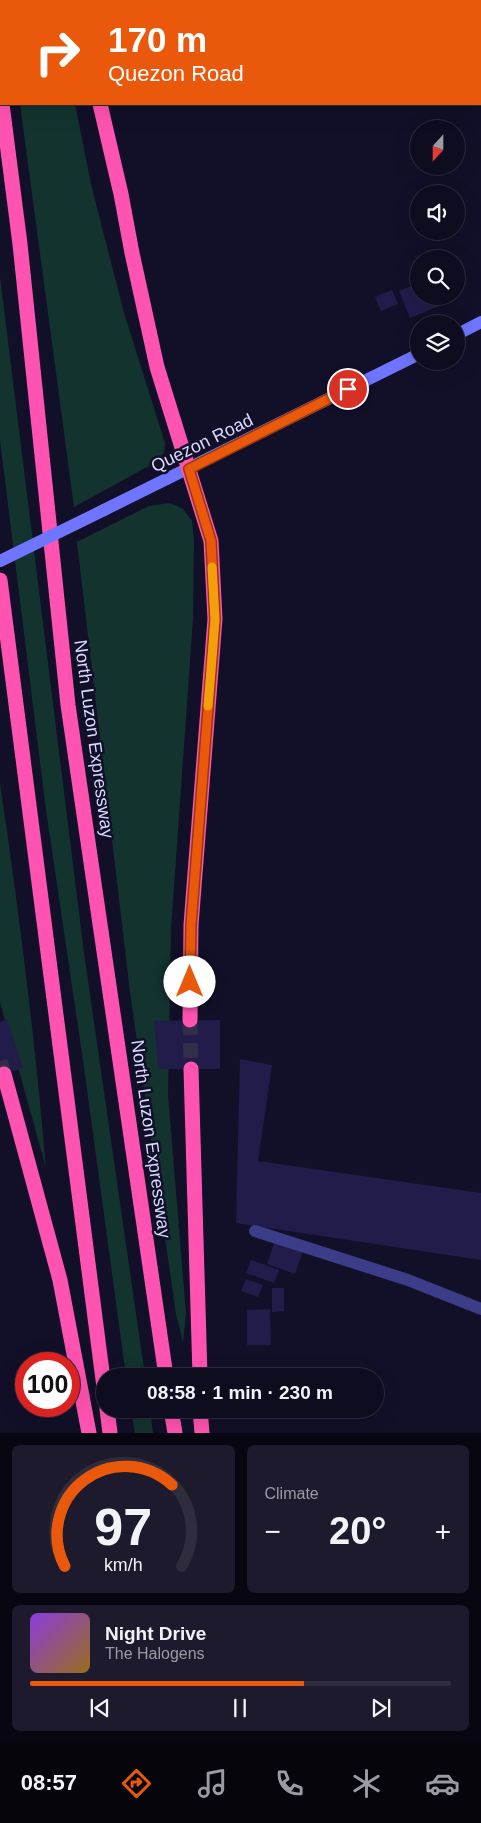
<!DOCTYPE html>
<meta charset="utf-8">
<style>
:root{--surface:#0e0c1f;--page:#1c1a2c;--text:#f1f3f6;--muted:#9b9ba4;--line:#2e2c3d;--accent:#ea580c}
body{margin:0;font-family:Helvetica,sans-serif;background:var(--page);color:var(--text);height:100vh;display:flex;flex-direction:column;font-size:19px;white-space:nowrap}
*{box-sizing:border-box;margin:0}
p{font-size:16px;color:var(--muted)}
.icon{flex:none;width:28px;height:28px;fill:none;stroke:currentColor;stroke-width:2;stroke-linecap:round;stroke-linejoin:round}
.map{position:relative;height:1433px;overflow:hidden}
.sheet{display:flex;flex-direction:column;gap:12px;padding:12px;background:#080711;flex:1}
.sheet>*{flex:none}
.banner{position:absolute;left:0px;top:0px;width:481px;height:105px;box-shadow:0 5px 20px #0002,0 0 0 1px var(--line);background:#ea580c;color:#fff;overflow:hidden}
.needle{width:32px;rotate:201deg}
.fabs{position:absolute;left:410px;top:120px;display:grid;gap:10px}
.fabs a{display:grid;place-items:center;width:55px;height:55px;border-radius:50%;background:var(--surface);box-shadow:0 5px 20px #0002,0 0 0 1px var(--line);font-size:25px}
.speed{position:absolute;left:15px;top:1352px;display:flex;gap:10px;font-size:25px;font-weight:700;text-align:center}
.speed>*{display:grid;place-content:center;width:65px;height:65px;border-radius:50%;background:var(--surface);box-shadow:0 5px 20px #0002,0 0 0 1px var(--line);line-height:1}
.speed .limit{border:8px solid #d22;background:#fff;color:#111}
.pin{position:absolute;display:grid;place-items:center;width:42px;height:42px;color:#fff;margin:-21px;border:2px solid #fff;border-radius:50%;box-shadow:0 1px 5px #0007}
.me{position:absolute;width:55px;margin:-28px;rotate:0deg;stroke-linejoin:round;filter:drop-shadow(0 0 4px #0008)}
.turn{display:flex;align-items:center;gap:18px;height:105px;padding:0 25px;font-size:22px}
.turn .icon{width:65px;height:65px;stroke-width:2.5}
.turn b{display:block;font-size:35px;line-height:42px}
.big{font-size:38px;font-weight:700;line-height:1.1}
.sheet .tile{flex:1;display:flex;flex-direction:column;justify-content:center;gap:8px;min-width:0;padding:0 18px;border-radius:8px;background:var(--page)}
.sheet .dial{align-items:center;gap:0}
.dial svg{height:130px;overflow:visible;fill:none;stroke:var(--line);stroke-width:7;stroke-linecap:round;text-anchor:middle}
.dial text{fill:var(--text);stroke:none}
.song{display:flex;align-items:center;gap:15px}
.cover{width:60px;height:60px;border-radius:8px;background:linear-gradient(135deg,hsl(270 70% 55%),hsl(40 70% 35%))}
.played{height:5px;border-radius:2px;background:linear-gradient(90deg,var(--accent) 65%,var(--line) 65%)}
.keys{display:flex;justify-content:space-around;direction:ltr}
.heat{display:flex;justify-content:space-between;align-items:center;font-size:28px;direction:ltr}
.sheet .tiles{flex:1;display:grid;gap:12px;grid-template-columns:1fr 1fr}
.tile:last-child{grid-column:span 2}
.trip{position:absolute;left:96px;top:1368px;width:288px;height:50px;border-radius:25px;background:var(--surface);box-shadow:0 5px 20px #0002,0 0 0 1px var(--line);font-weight:700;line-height:50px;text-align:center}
.dock{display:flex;height:80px;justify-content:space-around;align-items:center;background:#06050c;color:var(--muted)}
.dock .icon{width:35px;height:35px}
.dock .on{color:var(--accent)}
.dock b{font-size:22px;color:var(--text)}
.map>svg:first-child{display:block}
</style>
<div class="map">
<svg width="481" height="1433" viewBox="0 0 481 1433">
<rect width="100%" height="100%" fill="#121029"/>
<path fill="#13332f" d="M20,104h55l16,80 33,129 41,130 -1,9 -6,9 -84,46z
M0,277l84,676 61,423h-19l-43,-316 -37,-250 -46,-370z
M170,503l13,6 9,12 2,19 -1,79 -22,310 -3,165 18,220 -3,28 -7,-28 -46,-322 -53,-450 72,-36z
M0,783c19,128 35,256 46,385l-46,-166z
M131,1409h19l3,24h-18z"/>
<path fill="#221c4a" d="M419,283v13h19l4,9 -32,13 -11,-27z
M392,290l6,14 -17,7 -6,-14z
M7,1019l16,49 -23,7v-53z
M220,1020v49h-62l-4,-48z
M240,1059l32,6 -14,96 223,32v67l-245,-37z
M275,1241l28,10 -8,23 -28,-10z
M251,1260l28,10 -5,13 -28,-10z
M246,1279l17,6 -5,12 -17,-6z
M272,1288h12v23l-12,1z
M270,1309l1,36h-24v-35z"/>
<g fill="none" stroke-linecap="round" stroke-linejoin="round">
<path stroke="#302e49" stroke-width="15" stroke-dasharray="15 8" stroke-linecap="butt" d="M190,1020l1,49
M0,1061l4,13"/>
<path stroke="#3b3d88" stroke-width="12" d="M255,1231l153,49 73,29"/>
<path stroke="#6f75ff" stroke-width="12" d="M456,335l25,-13
M104,510l315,-156"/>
<path stroke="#ff53b1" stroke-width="15" d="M72,0l1,1
M0,86l1,10
M2,104l18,140 48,461 98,671
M100,104l21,90 11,59 25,114 54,174 4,78 -24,306 -1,95
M0,580l105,815
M191,1069l9,307
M4,1074l56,206 29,153
M107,1409l3,24
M171,1409l4,24
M200,1409l2,24"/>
<path stroke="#6f75ff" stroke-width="12" d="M0,561l104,-51"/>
</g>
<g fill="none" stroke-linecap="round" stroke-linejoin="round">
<g stroke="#983908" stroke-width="12">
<path id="route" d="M190,982l1,-57 24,-305 -4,-79 -22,-72 159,-80"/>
</g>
<use href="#route" stroke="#ea580c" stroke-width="9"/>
<path stroke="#f59e0b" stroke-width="9" d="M208,706l7,-86 -3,-53"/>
</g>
<g text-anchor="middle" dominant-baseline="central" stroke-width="5" stroke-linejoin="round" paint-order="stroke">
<g font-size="18" fill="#d9d8ff" stroke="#121029">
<text transform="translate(202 443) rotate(-26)">Quezon Road</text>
<text transform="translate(94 739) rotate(82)">North Luzon Expressway</text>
<text transform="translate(151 1139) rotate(82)">North Luzon Expressway</text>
</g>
</g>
</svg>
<div class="fabs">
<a><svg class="needle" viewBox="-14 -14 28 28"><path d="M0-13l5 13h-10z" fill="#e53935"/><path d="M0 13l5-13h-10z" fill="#9b9ba4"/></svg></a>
<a><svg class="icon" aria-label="sound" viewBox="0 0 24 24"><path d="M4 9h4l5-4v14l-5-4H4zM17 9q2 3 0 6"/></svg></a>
<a><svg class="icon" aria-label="search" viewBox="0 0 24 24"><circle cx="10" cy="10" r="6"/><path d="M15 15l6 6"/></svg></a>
<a><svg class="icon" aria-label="layers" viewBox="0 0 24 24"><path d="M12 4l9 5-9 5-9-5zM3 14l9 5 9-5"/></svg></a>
</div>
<div class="speed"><div class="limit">100</div></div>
<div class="pin" style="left:348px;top:389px;background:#d93025"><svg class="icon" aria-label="arrive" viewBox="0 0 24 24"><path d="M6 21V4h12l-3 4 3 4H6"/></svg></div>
<svg class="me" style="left:190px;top:982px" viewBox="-20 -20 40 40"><circle r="19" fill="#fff"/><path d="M0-13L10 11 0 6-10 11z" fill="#ea580c"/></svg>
<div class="trip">08:58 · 1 min · 230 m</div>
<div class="banner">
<div class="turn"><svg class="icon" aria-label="right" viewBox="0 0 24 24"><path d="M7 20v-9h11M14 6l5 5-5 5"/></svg><div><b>170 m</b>Quezon Road</div></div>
</div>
</div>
<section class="sheet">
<div class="tiles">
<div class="tile dial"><svg viewBox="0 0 100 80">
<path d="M14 69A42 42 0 1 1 86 69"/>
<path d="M14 69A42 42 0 0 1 80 19" stroke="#ea580c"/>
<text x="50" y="56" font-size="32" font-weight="700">97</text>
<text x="50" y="72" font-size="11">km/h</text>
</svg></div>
<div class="tile"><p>Climate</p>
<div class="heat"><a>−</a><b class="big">20°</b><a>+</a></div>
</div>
<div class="tile">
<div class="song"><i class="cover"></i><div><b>Night Drive</b><p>The Halogens</p></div></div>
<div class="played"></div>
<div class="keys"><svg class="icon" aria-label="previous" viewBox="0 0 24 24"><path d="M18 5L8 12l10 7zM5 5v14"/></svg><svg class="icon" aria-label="pause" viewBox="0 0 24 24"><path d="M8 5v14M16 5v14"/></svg><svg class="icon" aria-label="next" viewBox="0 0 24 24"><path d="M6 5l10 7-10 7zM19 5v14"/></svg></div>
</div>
</div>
</section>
<nav class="dock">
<b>08:57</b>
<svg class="icon on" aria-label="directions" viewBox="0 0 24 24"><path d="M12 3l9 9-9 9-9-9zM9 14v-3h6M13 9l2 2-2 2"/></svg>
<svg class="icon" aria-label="music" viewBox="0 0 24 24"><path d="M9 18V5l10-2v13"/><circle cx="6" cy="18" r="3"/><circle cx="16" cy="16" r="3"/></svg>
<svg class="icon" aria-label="phone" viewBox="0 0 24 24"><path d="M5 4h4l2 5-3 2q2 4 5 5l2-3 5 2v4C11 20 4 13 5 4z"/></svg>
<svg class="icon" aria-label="climate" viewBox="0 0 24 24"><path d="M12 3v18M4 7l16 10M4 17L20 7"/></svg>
<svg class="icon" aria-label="car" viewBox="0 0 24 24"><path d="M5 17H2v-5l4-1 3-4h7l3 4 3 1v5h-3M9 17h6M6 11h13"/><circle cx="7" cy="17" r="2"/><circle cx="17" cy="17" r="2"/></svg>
</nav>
